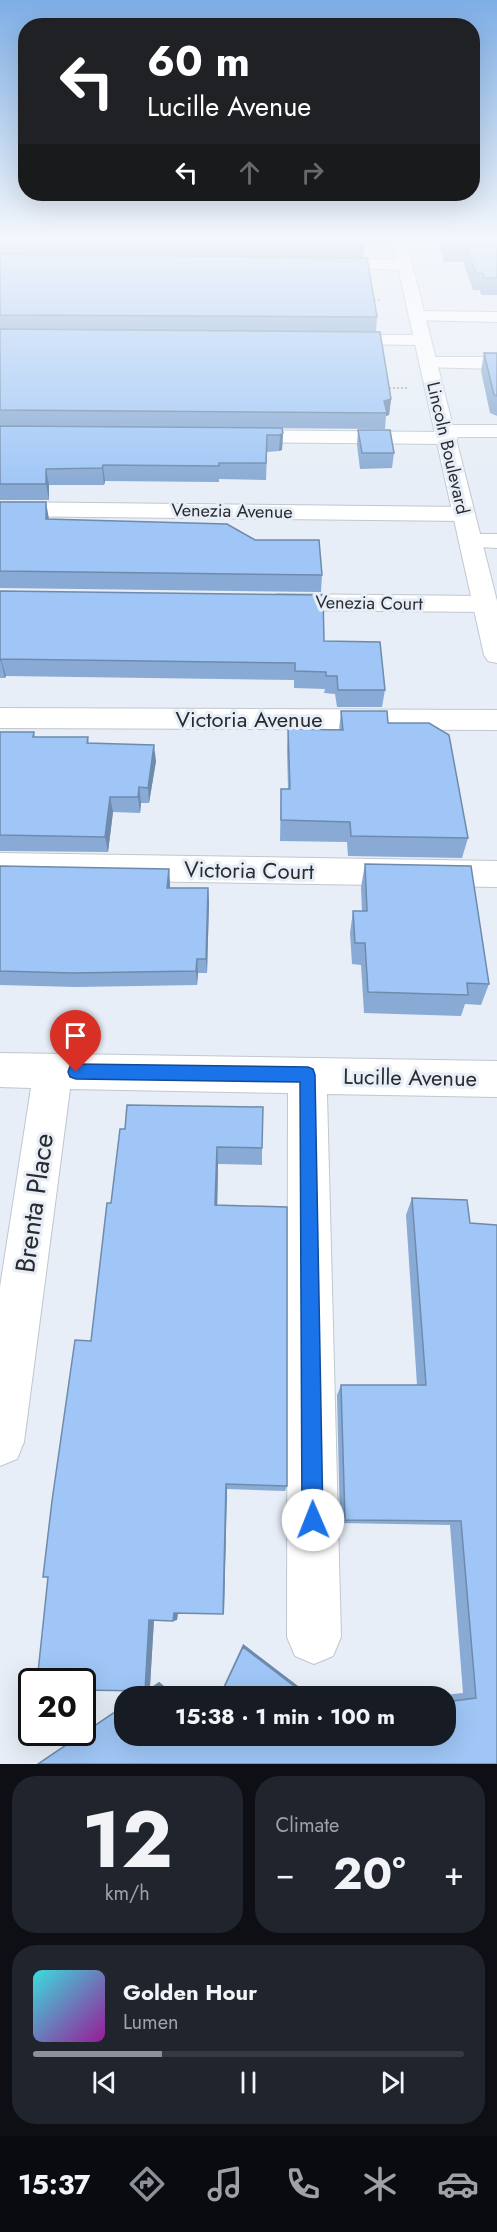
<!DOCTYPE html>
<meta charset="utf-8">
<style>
:root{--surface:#171b24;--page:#20242c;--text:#f1f3f6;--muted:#9ea1a6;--line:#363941;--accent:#8c9099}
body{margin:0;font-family:Jost,sans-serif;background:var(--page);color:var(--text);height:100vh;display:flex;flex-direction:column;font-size:22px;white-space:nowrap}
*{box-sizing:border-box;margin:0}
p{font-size:20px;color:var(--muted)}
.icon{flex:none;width:33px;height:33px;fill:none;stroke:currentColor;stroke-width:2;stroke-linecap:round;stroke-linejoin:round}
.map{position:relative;height:1764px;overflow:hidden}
.drawer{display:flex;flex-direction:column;gap:12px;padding:12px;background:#0d0f14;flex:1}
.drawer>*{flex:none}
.hud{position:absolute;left:18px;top:18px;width:462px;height:183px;border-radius:24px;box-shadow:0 6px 24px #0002;background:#202124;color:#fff;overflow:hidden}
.speed{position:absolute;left:18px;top:1668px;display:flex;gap:12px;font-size:30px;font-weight:700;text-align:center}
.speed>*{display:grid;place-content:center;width:78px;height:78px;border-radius:50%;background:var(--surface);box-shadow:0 6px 24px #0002;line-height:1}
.speed .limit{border:3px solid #111;border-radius:9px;background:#fff;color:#111}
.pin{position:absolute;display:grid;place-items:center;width:51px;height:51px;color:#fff;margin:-62px -26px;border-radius:50% 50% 50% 0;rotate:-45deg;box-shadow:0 0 6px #0007}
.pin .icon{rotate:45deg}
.me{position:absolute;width:66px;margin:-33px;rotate:359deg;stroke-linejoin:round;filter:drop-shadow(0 0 4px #0008)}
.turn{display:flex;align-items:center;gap:21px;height:126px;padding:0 30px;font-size:27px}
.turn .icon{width:78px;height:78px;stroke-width:2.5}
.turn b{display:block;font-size:42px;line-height:51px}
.lanes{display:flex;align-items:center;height:57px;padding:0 30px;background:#0003;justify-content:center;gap:30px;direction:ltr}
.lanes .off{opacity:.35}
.big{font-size:45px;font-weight:700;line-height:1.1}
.drawer .widget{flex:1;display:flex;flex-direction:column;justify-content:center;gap:9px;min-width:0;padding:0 21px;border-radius:24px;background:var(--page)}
.drawer .dial{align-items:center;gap:0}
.dial b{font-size:78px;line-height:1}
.song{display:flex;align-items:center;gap:18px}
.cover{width:72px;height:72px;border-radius:9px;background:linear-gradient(135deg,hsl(180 70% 55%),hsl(300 70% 35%))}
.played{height:6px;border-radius:3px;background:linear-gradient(90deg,var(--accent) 30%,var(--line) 30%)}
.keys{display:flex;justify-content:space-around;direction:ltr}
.heat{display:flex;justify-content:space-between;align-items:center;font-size:33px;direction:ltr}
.drawer .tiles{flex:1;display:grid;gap:12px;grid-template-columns:1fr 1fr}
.widget:last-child{grid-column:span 2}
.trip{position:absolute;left:114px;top:1686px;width:342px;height:60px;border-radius:24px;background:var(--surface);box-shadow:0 6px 24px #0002;font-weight:700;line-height:60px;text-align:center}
.tabs{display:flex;height:96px;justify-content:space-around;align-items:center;background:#090b0e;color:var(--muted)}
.tabs .icon{width:42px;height:42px}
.tabs .selected{color:var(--accent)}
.tabs b{font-size:27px;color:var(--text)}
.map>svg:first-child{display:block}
</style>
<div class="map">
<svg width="497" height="1764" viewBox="0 0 497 1764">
<rect width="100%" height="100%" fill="#e7eef7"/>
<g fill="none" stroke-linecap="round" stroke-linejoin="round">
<g stroke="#c0c7cf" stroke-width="2">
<path id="minor" d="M392,240h105v7l-98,-2 -5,-1z
M323,259l82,1 8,5 -8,5 -88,-3 -2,-3z
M417,311l80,1v10l-86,-2 -3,-4 3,-4z
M338,335h84l6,1 3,4 -3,4 -6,1 -90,-1 -3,-4 3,-4z
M428,357h69v12l-76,-2 -2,-4 2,-4z
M447,425h50v12h-39l-3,5 -7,2 -209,-2 -7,-2 -3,-4 3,-4 7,-2 198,2 3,-5z
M0,502l464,5 8,2 3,5 -3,5 -8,2 -464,-5z
M471,534h26v14l-34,-2 -4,-5 4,-5z
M278,594l207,2 9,3 3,6 -3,4 -9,3 -207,-2 -9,-3 -4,-5 4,-5z
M0,708l497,2v20l-497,-2z
M0,853l497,8v26l-497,-8z
M0,1053l497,8v36l-170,-3 14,543 -8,19 -19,8 -19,-8 -8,-19 1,-544 -218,-4 -46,353 -7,17 -17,7v-179l31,-199 -31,-1z"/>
</g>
<g stroke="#c0c7cf" stroke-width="2">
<path id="highway" d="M392,240h14l91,361v62l-9,-2 -4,-6z"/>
</g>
<path stroke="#adb3ba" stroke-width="2" stroke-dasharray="2 2" stroke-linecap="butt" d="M370,300h12
M385,388h22"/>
<use href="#minor" fill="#fff" fill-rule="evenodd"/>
<use href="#highway" fill="#fff" fill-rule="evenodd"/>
</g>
<path fill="#89aad4" d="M0,240l365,3 -1,14 -364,-3z
M441,240h56v55h-16l-1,-5h-7l-10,-28h-19l-4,-14z
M0,254l377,63 -1,15 15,67 -2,16 -3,1 -1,13 -385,-3z
M484,353h13v63l-7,-3 -9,-42z
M0,426l283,7 -1,17 -3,1 -12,1 -1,28 -47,-1v3l-114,-1 -1,4h-55v15h-49z
M358,430l36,23 -2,15 -32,1 -3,-24z
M0,502l49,17 206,21 67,35 -1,17 -321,-4z
M0,591l324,50 61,49 -3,17h-45l-2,-13 -11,-1 1,-4 -31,-1v-8l-288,-4 -1,2h-5z
M341,711l47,12 80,115 -6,20 -114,-2 -1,-14 -67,-1 1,-52h7l-1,-39 1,-21 51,1z
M0,732h34l1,5h53l1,6 67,18 -7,42h-8l-1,10 -27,-1 -5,40 -108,-1z
M365,864l124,120 -8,21 -16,-1 -4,12 -97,-3 -3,-48 -9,-1 -2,-31 3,-22h9l-1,-24z
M0,866l169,3 1,19h38l1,15 -2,70h-9l-1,12 -120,2 -77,-2z
M125,1129l137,19v17l-44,-1 -1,41 70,281 -2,5 -58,-2 -3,124h-46l-1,7 -4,1 -19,-1 -4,66 -59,-345 20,-138z
M412,1198l85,566h-460l87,-59v31h322v-40h-12l29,-3 -13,-168 -110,-2 -3,-128 4,-10h76l-11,-170z
M243,1644l68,52h-92z
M159,1682l17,14h-39z"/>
<path fill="#6f8bac" d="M391,399l-2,16 -3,1 -2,-15z
M283,433l-1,17 -3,1 1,-16z
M103,465l2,16 -1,4 -2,-17z
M46,469l3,16v15l-3,-16z
M46,502l3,17h-3z
M1,659l5,17 -1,2 -4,-17z
M154,745l2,16 -7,42 -1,-15z
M139,787l2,16 -1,10 -2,-16z
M110,797l3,15 -5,40 -3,-15z
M169,869l1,15 -1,19 -2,-15z
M208,888l1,15 -2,70 -1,-14z
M197,959l1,14 -1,12 -1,-14z
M217,1147l1,17 -1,56 -2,-15z
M226,1484l1,5 -3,124 -1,1z
M178,1612l-1,8 -4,1 1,-8z
M154,1619l-4,67 -5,5 4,-71z
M243,1644l68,52h-4l-64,-49z
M159,1682l17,14h-11l-12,-9z"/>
<path fill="#9fc6f6" stroke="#6f8bac" stroke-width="1.5" d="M14,240h350l1,3z
M445,240h52v38h-13l-1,-5h-7l-10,-27h-20z
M0,254l367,4 10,59 -377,-2z
M0,329l380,3 11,67 -7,2 3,12 -387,-3z
M484,353h13v43l-3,-1z
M0,426l282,2 1,5 -3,2h-13l-1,28h-47v3l-116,-1 -1,3 -56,1v15h-46z
M358,430h32l4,23h-32z
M0,502h46v17l181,5 28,16h64l3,35 -322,-4z
M0,591l323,4 1,46 56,1 5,48h-47l-1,-14h-11v-4l-31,-1v-8l-294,-4 -1,2z
M341,711h46l1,12h41l20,12 19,103 -117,-2 -1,-14 -69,-2v-31h9l-2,-60 55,1z
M0,732h34l-1,5h55l-1,6 67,2 -6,43 -9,-1 -1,10h-28l-5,40 -105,-2z
M365,864l106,2 18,118 -22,-1 1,12 -100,-3 -3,-49h-10l-2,-32h14z
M0,866l169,3 -2,19h41l-2,71h-9l-1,12 -123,2 -73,-2z
M127,1105l136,2 -1,41 -45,-1 -2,58 72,2v279l-61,-2 -3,130 -49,-1 -1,8 -24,-1 -4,71 -63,-1v-8h-45l11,-105h-5l9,-76 23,-161 16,1 16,-138h4l9,-74h5z
M412,1198l55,2 3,23 27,2v539h-459l86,-58v30h322v-34l30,-4 -15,-177 -116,-1 -4,-135h85z
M243,1647l64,49h-87z
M153,1687l12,9h-26z"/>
<linearGradient id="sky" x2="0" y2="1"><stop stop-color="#7eaee6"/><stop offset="0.49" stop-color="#f4f7fb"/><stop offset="1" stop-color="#f4f7fb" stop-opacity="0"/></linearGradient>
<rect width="497" height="487" fill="url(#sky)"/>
<path fill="#1a73e8" stroke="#114b97" stroke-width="1.5" d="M76,1064l232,3 5,2 2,6 8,445 -3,7 -7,3 -8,-3 -3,-7 -2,-438 -224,-3 -6,-2 -2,-5 2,-6z"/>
<g text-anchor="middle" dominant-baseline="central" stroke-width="6" stroke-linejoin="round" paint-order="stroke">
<g font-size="18" fill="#292b2f" stroke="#e7eef7">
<text transform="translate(448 448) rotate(77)">Lincoln Boulevard</text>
<text transform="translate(232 511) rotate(1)">Venezia Avenue</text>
<text transform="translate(369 603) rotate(1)">Venezia Court</text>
</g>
<g font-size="22" fill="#292b2f" stroke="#e7eef7">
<text x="249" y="719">Victoria Avenue</text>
<text transform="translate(249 870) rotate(1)">Victoria Court</text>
<text transform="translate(410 1077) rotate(1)">Lucille Avenue</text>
</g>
<g font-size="27" fill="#292b2f" stroke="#e7eef7">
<text transform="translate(34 1203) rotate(-82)">Brenta Place</text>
</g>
</g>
</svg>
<div class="speed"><div class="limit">20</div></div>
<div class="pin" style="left:76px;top:1072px;background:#d93025"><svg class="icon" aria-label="arrive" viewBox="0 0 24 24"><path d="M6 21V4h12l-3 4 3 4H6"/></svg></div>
<svg class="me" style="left:313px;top:1520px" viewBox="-20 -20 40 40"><circle r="19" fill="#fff"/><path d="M0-13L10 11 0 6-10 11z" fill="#1a73e8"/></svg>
<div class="trip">15:38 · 1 min · 100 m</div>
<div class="hud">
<div class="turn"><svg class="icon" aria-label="left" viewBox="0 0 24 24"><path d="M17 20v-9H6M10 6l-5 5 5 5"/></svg><div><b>60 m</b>Lucille Avenue</div></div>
<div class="lanes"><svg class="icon" aria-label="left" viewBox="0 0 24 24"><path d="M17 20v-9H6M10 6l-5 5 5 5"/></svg><svg class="icon off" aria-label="ahead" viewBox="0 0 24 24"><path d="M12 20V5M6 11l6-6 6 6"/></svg><svg class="icon off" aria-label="right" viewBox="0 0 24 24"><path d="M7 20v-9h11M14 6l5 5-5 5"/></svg></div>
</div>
</div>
<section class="drawer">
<div class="tiles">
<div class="widget dial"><b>12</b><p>km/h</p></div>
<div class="widget"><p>Climate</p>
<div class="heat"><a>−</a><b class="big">20°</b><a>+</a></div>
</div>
<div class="widget">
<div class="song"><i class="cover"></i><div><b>Golden Hour</b><p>Lumen</p></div></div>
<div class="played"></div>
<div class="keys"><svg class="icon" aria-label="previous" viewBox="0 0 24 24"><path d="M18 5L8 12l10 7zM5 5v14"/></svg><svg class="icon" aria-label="pause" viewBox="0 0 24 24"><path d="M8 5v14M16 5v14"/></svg><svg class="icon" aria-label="next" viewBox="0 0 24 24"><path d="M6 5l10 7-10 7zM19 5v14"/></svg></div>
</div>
</div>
</section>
<nav class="tabs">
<b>15:37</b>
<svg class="icon selected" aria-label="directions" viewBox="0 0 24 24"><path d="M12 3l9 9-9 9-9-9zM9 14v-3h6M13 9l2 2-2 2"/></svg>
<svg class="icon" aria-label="music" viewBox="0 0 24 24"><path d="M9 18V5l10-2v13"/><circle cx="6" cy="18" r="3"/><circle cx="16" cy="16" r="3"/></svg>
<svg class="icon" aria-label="phone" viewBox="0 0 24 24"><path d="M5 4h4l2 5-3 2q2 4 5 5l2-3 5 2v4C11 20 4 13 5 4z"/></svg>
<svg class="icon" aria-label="climate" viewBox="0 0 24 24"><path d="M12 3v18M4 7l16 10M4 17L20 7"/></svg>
<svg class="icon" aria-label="car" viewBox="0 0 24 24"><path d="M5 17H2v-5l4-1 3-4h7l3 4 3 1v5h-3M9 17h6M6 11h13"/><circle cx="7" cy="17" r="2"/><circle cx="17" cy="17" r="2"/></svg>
</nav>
